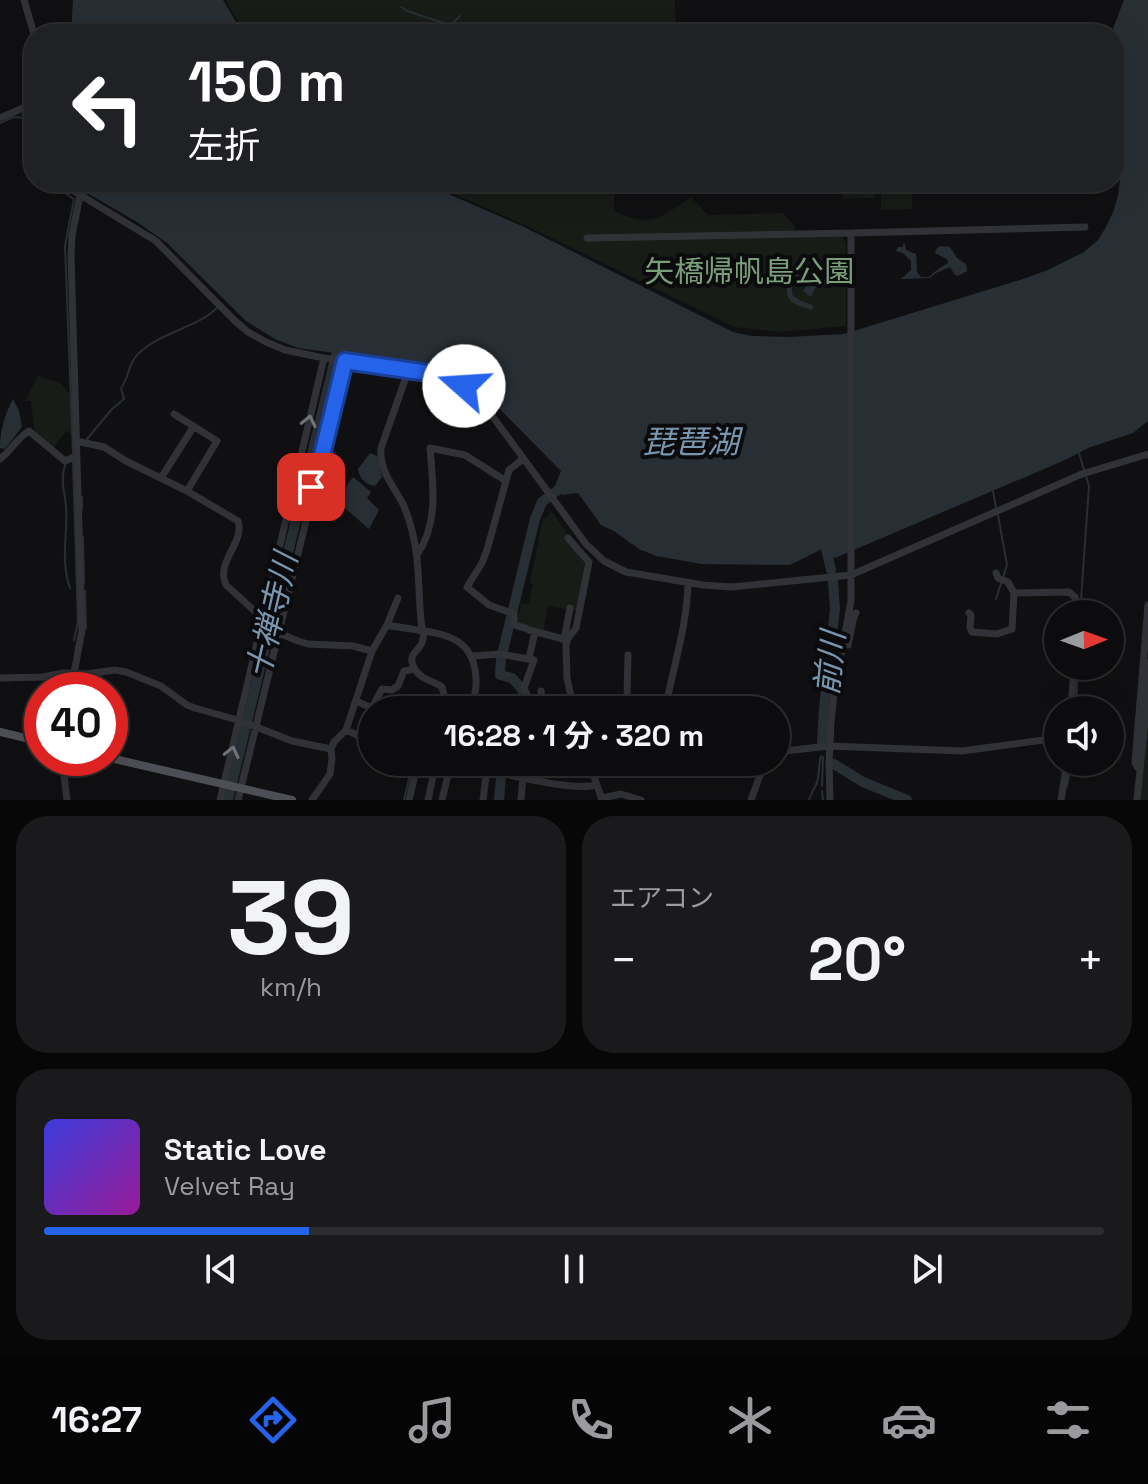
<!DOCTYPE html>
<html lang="ja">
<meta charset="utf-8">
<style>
:root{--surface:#0c0c0e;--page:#1a1a1c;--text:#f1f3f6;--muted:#9a9b9e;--line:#2c2c2e;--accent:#2563eb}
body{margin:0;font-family:"Space Grotesk","Noto Sans JP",sans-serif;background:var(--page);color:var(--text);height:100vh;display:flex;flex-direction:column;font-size:30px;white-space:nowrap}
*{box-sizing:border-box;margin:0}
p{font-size:26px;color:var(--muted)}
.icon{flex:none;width:44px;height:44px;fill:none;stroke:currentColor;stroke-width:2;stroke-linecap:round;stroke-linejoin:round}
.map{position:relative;height:800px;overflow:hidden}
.sheet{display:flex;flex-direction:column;gap:16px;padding:16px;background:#070708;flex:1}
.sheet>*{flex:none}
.hud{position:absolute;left:24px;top:24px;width:1100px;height:168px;border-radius:32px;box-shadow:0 8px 32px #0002,0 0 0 2px var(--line);background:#202124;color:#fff;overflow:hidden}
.needle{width:52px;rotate:89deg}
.controls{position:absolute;left:1044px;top:600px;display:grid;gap:16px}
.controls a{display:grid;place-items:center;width:80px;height:80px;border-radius:50%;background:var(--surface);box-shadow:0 8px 32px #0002,0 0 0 2px var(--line);font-size:40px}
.speed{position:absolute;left:24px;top:672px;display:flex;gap:16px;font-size:40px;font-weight:700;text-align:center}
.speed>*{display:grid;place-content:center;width:104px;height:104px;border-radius:50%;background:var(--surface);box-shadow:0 8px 32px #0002,0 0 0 2px var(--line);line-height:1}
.speed .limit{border:12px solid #d22;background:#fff;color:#111}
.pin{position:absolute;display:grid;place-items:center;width:68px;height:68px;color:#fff;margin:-34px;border-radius:16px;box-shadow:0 4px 12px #0006}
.me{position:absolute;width:88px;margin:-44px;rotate:289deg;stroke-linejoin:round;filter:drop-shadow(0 0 6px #0008)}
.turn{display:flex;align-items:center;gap:28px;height:168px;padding:0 32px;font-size:36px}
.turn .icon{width:104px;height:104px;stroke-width:2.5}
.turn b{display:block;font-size:56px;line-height:68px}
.big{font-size:60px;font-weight:700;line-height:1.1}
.sheet .tile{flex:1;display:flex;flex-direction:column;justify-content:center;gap:12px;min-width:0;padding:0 28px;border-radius:32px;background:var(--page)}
.sheet .dial{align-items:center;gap:0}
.dial b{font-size:104px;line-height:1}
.song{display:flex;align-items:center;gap:24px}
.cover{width:96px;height:96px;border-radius:12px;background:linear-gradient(135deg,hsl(240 70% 55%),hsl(300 70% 35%))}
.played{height:8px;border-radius:4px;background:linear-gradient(90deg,var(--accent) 25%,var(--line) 25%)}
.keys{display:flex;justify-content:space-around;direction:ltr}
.heat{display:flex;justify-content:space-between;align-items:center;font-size:44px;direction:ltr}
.sheet .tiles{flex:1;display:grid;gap:16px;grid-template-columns:1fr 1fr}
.tile:last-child{grid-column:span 2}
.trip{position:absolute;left:358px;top:696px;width:432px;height:80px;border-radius:40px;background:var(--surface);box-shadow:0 8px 32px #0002,0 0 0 2px var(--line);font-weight:700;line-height:80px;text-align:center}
.menu{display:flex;height:128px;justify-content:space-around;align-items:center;background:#050506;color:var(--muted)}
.menu .icon{width:56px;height:56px}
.menu .selected{color:var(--accent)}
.menu b{font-size:36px;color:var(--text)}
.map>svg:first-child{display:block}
</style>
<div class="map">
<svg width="1148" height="800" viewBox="0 0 1148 800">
<rect width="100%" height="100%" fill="#101012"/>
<path fill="#171c17" d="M225,0h450l1,34h-430z
M427,182h187v29c38,18 45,7 77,-14l17,18 75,-2 11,12 1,12 47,-1 4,7v83l-67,6 -45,-5 -205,-100z
M843,182h32v16l-32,1z
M881,182h31v27l-31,1z
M916,182h32v10l-32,1z
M38,376l22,7 10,11 2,41 -6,-4 -13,18 -18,-16 -4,-32h-6z
M551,511l28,38 12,12 -11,51 -32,-6 -5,27 -25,-10 -1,-4 4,-14 -3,-2 11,1 4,-20 -3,-1 13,-66 3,1z
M1146,727h2v73h-8z"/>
<path fill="#272f35" d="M73,0h150l20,34h-172z
M1124,0h24v421l-15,12 -45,15 -23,12 -230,98 -13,-9 -32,16 -88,-1 -46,-8 -17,-7 -25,-18 -13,-6 -23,-32 -16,2 -7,-9 6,-15 -90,-91 -35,-13 -138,-19 -23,-9 -29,-18 -79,-78 -30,-21 -69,-40h353l101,44 211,106 19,4 37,1 55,-3 176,-54 28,-10 36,-18 14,-12 8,-13 8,-17 4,-15 2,-16v-37l-6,-42v-66h-3z
M903,244h2l1,6 10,4 1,18 4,5h8c6,-6 12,-10 19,-14l-1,-4 -12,-6 2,-5 4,-2 9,1 7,11 9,6 1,7 -9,5 -3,-1 -5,-8 -14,6 -6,5 -29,1 10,-9v-9l-8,-8 -7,-2 2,-4h5z
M798,265l14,2 1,10 3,3h4l10,-5 5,4v4l-3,2 -6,-7 -8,4 -7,15 -8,-6 3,-4v-5l-8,-5c-7,3 -7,12 -5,19l8,5 12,4 -1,5c-18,-5 -29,-8 -24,-30 2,-8 3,-10 10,-15z
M13,399l6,12 3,16 -17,22 -5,-1c0,-18 5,-34 13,-49z
M370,453l7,3 5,21 -7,9c-9,-1 -16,-8 -17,-17z
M353,477l18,15 -4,6 12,12 -10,19 -31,-27 11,-20z"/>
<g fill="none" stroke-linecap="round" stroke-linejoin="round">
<path stroke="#272f35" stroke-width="2" d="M401,7l6,4 43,14
M453,26l-3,-1 10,-9
M29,118l-1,25 6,19
M31,119h3
M0,123l14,-6 12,1
M48,182l26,17 -9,47 8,207
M87,439l25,-30 12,-10 -3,-11c8,-10 7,-25 17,-34 22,-22 57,-25 79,-46
M1079,453l5,17
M73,461l5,161 -4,18
M66,462c-6,16 -2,28 0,44 2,28 -6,54 4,82
M993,491l3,17
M82,497v13
M83,537l1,46
M85,591l1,38
M996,599l11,-34 -9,-50
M1080,614l9,-128 -3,-10
M1076,710l2,-44
M822,786l1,-29
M1067,787l4,-25
M822,791l1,9
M404,800l9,-38
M809,800c2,-7 6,-12 8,-18 3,-8 1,-18 4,-26"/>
<path stroke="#272f35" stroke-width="10" d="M824,540l7,30
M521,710l2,-20 -11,-12 -12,-3 1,-16 34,-140 7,-17 16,-12
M822,743l2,-35 11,-99 -2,-27
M834,764l29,18 44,18
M228,800l109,-449
M499,800l2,-22 -2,-16"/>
<path stroke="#313237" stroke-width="7" d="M24,0l10,34
M0,118l34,-15
M59,182l97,59 79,80 13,11 18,10 19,8 39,8 111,16c21,6 36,15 50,32l101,138 18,17 22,11 77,13 29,2 119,-12 231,-101 66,-20
M587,238l264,-5
M405,380l-24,68c-2,23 12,37 22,56 7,16 12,37 14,54 2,21 2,42 4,62 0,7 4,12 2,19 -2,14 -19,13 -7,32 6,9 18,10 26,16l2,8 -5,15
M174,414l43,27 -30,50
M76,441l28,6 22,14 61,30 51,30c7,22 -23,41 -12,64l53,48 19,8 10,3 45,2 19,5
M0,459c11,-8 17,-21 29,-28l36,30 11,-5
M523,459l-14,11 -22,80 -5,13 -15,24 22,18 25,9v10c4,4 10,2 15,6l38,10
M161,478l33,-52
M568,538l21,24 -13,66 -9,12 -1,6 1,32 7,32
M417,555c22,-32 16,-71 13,-107l35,7 41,26
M1014,593l55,-1 6,5 1,17
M969,613l2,2 -1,13 2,4 25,2 15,-5 2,-36 -6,-11 -10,-4 -2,-5
M387,625l11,-27
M564,640l6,-32
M848,645l6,-29 2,-3
M628,655l-1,42 10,3 5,10
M472,656l28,-2 34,6 -10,28 3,7
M529,658l6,-26
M0,678l43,-1 21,-4 23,1 28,-4 11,2 35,14 26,19 8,3 46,13 51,20 39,8
M71,690l11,-60 -11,-373 1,-21 8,-41
M541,691l2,19
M356,701l16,7 10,-19 10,1 6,-4 6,-15 11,-2
M665,710c8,-42 22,-84 23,-127
M1071,710l3,-44
M346,730l26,12
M776,752l53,-6 133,5 96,-13
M62,758l5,42
M459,762c29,8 111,30 137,23
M589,762l13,38
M1137,767l-2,-5 13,-157
M514,774l4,-12
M602,798l19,-4 20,6
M220,800l104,-442
M238,800l107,-439
M312,800l18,-26 2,-15 -1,-10 3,-7 12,-12 26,-79 15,-26c42,9 91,2 89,60 0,8 -4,17 -5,25
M409,800l9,-38
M428,800l8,-38
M442,800l9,-38
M483,800l4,-32
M521,800l2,-23
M751,800l14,-38
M830,800l-1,-36 2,-41 3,-30 17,-92v-368l234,-6
M1061,800l6,-38
M1137,800l8,-80 3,-57"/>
<path stroke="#4d4f56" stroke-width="8" d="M0,732l42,10
M110,758l182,42"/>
</g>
<defs><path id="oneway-chevron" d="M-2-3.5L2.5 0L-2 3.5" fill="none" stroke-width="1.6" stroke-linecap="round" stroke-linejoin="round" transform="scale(2)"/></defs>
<g stroke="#6f727b">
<use href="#oneway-chevron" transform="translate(309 421) rotate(-77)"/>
<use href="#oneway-chevron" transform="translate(232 752) rotate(-77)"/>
</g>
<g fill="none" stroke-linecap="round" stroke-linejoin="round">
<g stroke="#184099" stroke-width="20">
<path id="route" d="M311,487l3,1 31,-127 90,13 14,4 15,8"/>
</g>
<use href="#route" stroke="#2563eb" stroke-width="14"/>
</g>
<g text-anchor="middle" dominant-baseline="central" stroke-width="8" stroke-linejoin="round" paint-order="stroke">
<g font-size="30" fill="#799e7a" stroke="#0b0b0d">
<text x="749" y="271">矢橋帰帆島公園</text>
</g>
<g font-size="32" font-style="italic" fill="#7896ae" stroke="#0b0b0d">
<text x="691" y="442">琵琶湖</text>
<text transform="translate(272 616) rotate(-77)">十禅寺川</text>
<text transform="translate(830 663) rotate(-84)">前川</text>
</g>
</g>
</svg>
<div class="controls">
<a><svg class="needle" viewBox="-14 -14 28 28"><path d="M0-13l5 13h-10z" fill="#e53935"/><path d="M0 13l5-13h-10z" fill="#9a9b9e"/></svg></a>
<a><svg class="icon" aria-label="sound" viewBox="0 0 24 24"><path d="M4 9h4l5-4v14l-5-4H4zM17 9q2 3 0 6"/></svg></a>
</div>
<div class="speed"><div class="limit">40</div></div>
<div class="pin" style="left:311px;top:487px;background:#d93025"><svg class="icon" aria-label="arrive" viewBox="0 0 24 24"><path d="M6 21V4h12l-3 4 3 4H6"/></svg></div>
<svg class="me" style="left:464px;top:386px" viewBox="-20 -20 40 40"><circle r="19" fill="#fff"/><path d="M0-13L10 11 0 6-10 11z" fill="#2563eb"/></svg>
<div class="trip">16:28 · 1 分 · 320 m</div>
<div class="hud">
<div class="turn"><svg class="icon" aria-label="left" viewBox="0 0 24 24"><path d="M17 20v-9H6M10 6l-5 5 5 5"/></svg><div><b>150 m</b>左折</div></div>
</div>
</div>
<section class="sheet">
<div class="tiles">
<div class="tile dial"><b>39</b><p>km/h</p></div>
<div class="tile"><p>エアコン</p>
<div class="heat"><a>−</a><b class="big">20°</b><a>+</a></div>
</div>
<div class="tile">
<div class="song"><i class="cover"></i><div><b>Static Love</b><p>Velvet Ray</p></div></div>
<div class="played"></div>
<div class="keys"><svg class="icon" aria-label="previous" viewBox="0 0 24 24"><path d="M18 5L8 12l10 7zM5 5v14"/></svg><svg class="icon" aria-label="pause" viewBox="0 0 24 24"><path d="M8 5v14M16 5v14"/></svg><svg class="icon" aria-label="next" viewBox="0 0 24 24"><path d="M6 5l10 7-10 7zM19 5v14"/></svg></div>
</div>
</div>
</section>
<nav class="menu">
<b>16:27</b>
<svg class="icon selected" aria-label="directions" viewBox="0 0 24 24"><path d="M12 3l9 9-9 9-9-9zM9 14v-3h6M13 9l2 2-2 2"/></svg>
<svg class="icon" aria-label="music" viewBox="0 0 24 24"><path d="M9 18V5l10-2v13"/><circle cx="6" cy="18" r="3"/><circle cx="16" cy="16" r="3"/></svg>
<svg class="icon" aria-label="phone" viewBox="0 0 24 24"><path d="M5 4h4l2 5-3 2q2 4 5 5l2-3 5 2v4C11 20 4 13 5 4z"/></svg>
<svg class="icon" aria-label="climate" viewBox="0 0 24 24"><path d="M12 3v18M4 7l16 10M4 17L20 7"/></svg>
<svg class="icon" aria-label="car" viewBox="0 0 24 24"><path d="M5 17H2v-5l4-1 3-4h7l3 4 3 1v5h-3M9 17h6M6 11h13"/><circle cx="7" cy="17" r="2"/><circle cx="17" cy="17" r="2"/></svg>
<svg class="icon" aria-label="filters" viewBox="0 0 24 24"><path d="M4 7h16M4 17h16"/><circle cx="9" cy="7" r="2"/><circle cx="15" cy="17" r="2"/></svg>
</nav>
